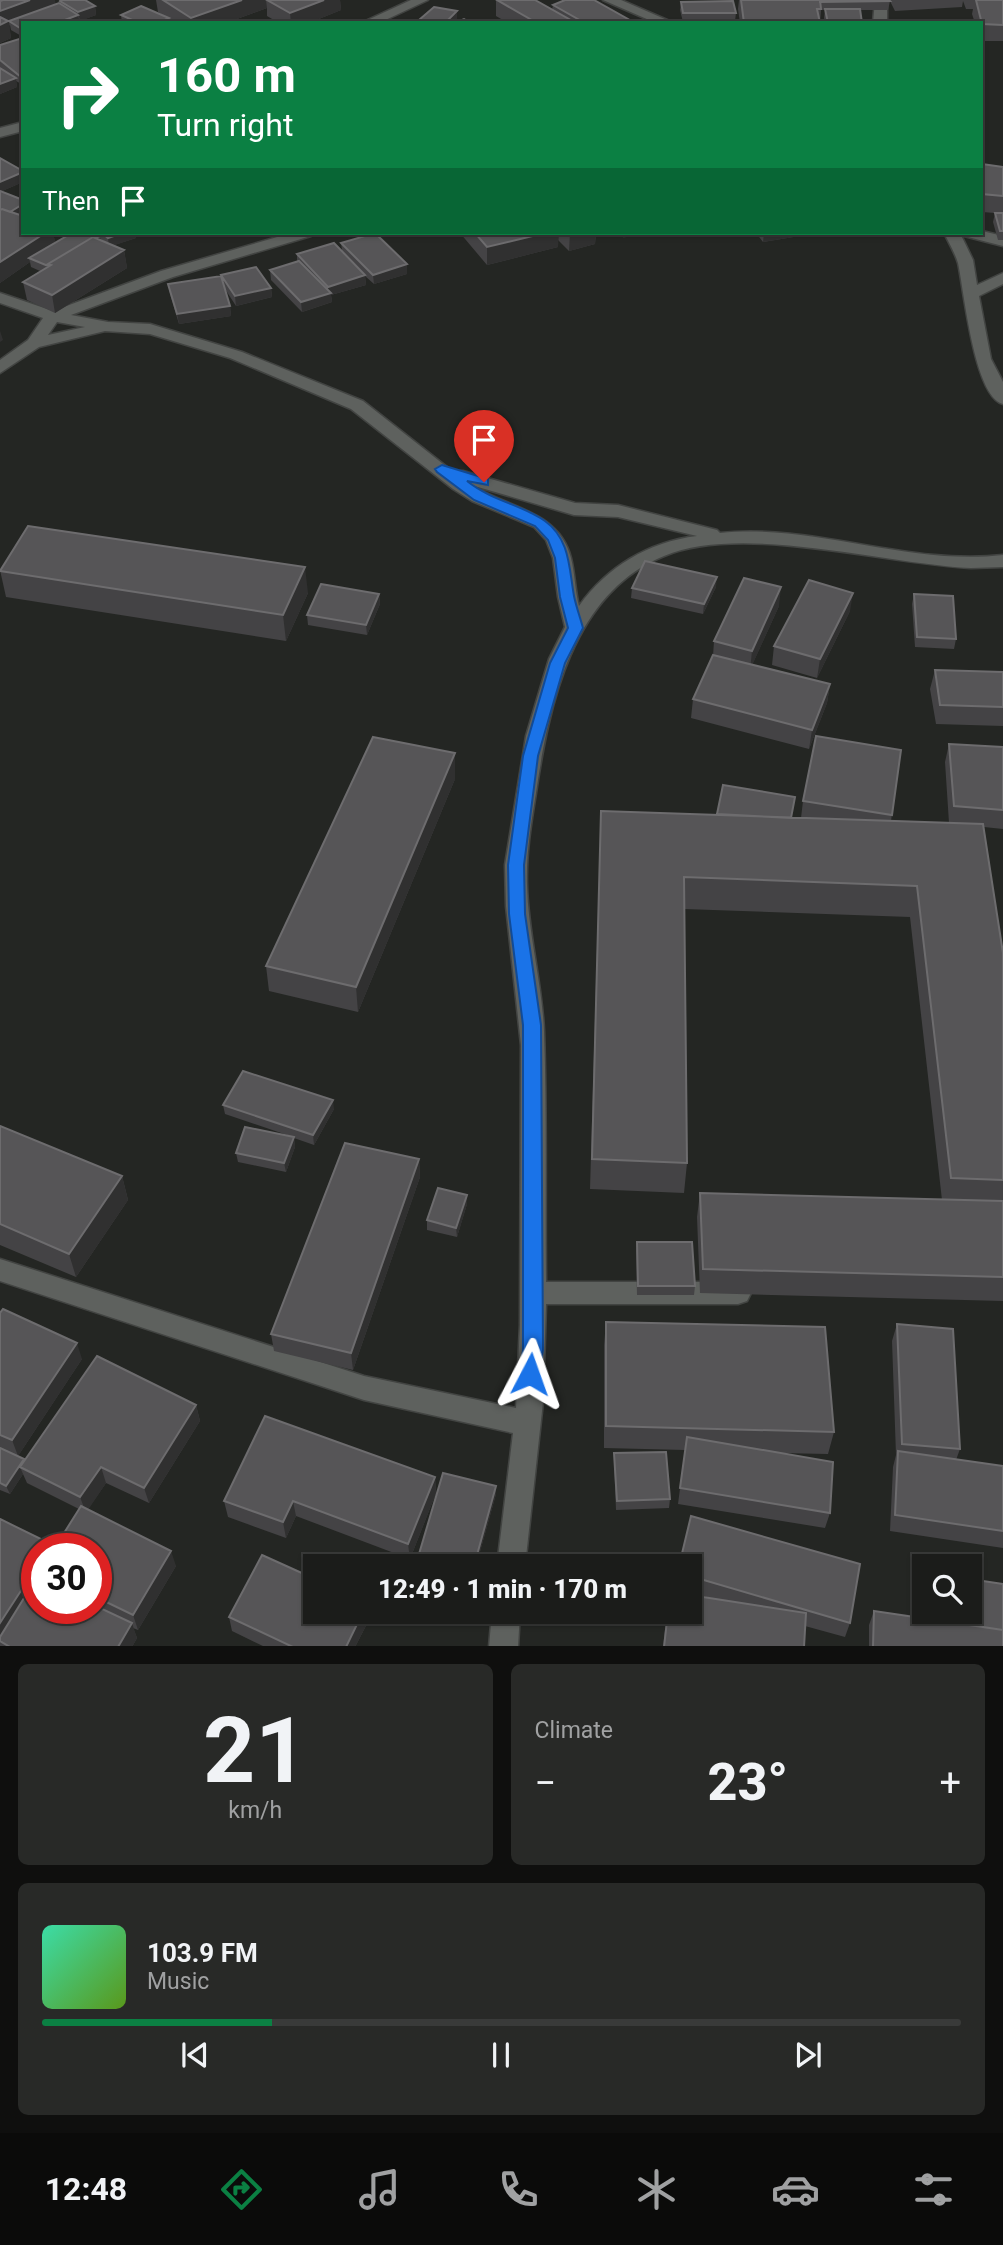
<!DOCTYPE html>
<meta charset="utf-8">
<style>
:root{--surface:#1b1c1a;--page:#282927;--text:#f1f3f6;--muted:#a0a1a2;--line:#393a39;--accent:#0b8043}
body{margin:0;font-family:Roboto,sans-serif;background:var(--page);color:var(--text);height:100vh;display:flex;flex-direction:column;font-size:26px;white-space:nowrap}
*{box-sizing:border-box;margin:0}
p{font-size:23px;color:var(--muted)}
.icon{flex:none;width:38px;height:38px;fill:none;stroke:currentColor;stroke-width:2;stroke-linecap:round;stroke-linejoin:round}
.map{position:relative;height:1646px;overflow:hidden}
.details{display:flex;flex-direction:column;gap:18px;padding:18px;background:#0f0f0e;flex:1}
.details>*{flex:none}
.top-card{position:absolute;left:21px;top:21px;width:962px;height:214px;border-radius:0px;box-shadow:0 2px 5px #0004,0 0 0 2px var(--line);background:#0b8043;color:#fff;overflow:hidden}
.tools{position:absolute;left:912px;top:1554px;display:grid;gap:14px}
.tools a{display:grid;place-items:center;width:70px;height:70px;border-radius:0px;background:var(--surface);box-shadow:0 2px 5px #0004,0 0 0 2px var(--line);font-size:35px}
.speed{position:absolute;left:21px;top:1533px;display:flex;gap:14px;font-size:35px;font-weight:700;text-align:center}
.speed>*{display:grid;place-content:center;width:91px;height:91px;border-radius:50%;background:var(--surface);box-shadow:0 2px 5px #0004,0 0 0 2px var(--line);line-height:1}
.speed .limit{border:10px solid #d22;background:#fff;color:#111}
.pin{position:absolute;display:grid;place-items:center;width:60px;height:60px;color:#fff;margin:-72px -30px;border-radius:50% 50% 50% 0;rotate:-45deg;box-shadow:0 0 7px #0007}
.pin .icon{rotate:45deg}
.me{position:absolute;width:77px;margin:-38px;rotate:4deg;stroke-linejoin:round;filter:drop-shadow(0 0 5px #0008)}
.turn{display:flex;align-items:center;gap:24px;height:147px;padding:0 21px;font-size:32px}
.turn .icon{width:91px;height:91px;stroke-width:2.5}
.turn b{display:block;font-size:49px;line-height:60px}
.then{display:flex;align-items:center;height:66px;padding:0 21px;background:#0003;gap:14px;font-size:26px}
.big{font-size:52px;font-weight:800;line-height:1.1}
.details .widget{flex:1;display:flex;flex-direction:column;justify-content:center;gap:10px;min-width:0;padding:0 24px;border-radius:10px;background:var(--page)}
.details .dial{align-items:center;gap:0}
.dial b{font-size:91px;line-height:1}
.song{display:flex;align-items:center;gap:21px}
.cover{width:84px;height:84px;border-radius:10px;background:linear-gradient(135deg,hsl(160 70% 55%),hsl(90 70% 35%))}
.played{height:7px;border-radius:4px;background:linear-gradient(90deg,var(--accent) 25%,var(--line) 25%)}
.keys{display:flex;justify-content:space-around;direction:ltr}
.heat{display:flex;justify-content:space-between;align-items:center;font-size:38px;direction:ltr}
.details .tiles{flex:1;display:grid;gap:18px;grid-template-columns:1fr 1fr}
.widget:last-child{grid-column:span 2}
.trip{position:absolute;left:303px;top:1554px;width:399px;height:70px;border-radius:0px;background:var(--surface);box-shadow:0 2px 5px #0004,0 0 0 2px var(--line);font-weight:800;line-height:70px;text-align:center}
.tab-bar{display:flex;height:112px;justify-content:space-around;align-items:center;background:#0b0b0a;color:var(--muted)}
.tab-bar .icon{width:49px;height:49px}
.tab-bar .on{color:var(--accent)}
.tab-bar b{font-size:32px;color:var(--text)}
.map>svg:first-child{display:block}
</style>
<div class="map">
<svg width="1003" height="1647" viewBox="0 0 1003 1647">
<rect width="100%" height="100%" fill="#242623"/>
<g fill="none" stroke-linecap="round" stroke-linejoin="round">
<g stroke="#424442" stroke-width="3">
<path id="street" d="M411,0h17l-49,23h-18z
M603,0h18l53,23h-18z
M875,0h12v23h-14z
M23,122v9l-23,6v-9z
M982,231l21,5v10l-39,-10 -3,-3z
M291,233h23l-3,3 -138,41 -102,38 37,7 42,2 92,28 121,49 89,70h11l112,32 43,2 99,25 3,3c94,-10 188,33 283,22v12l-32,1c-86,-4 -229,-45 -307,-12 -92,37 -115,149 -128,237 -5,31 -10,61 -9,92 1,49 15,97 17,146 3,83 1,167 2,251h192l9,3 4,8 -4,8 -9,3h-192l-3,98 -18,164h-28l16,-133 -149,-33 -364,-119v-22l364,117 152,32 4,-83 1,-280 -15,-139 -1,-41 21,-129 23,-77 16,-32 -7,-30 -5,-39 -7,-18 -12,-13 -62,-26 -19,-12 -102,-80 -121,-51 -80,-24 -45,-3 -66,16 -39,26v-13l28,-20 15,-22 -43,-15v-10l53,18 108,-40zM57,322l28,5 -37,8zM471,485l103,30 44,2 79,19c-49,6 -90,31 -118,70 -4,-15 -4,-32 -8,-48 -12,-48 -64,-50 -100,-73z
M944,233h16l13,27 4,25 26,-12v11l-24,12 12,63 12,23v22c-29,-7 -39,-114 -45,-141 -3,-10 -9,-20 -14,-30z
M492,1612h28l-2,35h-29z"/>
</g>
<use href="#street" fill="#5e615e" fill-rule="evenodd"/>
</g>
<path fill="#444345" d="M0,0l56,5 4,-1v-3l35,5 1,9 -17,6 1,2h-57v14l-12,-7 -1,-5 -1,1 2,12 -11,5z
M156,0h184l1,10 -32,13h-30l-12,-7v-8l-41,15h-51l-6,-4 1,4h-48l-1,-8h42l-5,-3z
M496,0l56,10 1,-5 82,18h-127l-12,-7z
M739,0h264v41h-21v-18h-7l-3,-9 1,-5h-7l-3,-8 -1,6 -67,4 -5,-10 -2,9h-28l2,13h-37l-1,-5 1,-8h-4l-1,13h-80l-2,-14z
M681,2l55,11 -1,8 -52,1 -3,-12z
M23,42v43l-7,-4 1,6 -17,7v-26l4,2 -4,-3v-22z
M0,158l23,13v11l-21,9 19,25 2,17h30l2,9 43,-5v2l4,1 -8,-7h41l1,5 -22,7 10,5 3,18 -72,45 -28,-13 -4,-18 17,-11 -9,-4 -1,-5 -30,21z
M982,164l21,3v73h-5l-5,-18 2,-9 -13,-1z
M460,233h136l-1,11 -26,7 -11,-11v7l-71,18z
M756,233h62l-55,9z
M341,243l66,31 -33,10 -9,-8 1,9 -35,10 1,7 -30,10 -31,-32 -1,-10 27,-8v-8l45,-4z
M221,276l50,12 1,9 -36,9 -11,-17 5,17 1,10 -52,8 -9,-30 -2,-10z
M0,570l308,23 -22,48 -280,-44z
M716,587l-13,27 -72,-16 1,-10z
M379,594l1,10 -13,31 -59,-10 -1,-10z
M914,594l42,45 -2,10 -39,-2 -3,-43z
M779,606l-27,59 78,19 -3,19 -18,46 -118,-31 2,-19 20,-43 1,-15z
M850,611l-33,67 -45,-13 2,-19z
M935,670l68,2v54l-67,-2 -6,-35z
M949,744l54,3v82l-19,-2 19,126v348l-303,-8 -3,-76 3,-24 242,7 -32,-283 -226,-8 3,254 -3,30 -94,-4 11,-378 200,7 2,-17 98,-51 -10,71 58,2 -4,-61z
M455,779l-97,233 -89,-21 -3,-25z
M223,1105l111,4 -20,36 -20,-7 1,9 -9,25 -48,-10 -2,-9 54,-17 -65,-22z
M0,1126l122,50 6,24 -52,77 -76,-32z
M419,1159l1,18 -67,193 -79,-19 -3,-17z
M467,1204l-10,33 -30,-7v-10z
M637,1242l58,44 -1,9h-57l-1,-44z
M0,1313l82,46 -64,97 -18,-8z
M606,1322l228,110 -6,22 -49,-1 51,60 -5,15 -147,-24 7,-54 -81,-2v-103z
M897,1324l63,125 -4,11 47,6v82l-113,-17 3,-64 3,-12 -4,-114z
M196,1405l4,16 -51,82 -43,-20 -18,26 88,57 -38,64 -5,-2 4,10 -5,9h-132v-128l37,30v59h59v-59l-17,-40 -52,-26 -4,-9 -13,20 -10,-4v-42l25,13z
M614,1453l56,46 -1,9 -53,2 -2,-48z
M435,1477l1,16 -26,66 -114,-43 -10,22 -58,-21 -4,-16z
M496,1486v8l-20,72h-38l-18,-4 -1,-8z
M690,1566l160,57 -5,14 -40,-11 -1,21h-141l4,-35h23l20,-14 -20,-6z
M983,1581l20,66h-134v-22l5,-14 106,16v-38z
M315,1612h54l1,6 -15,29h-90l-33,-16 -3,-14z"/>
<path fill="#303030" d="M30,0h25l1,7 -47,14 2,17 -11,5v-35z
M242,0h24l1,8 -41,15h-34l-1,-5z
M324,0h16l1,10 -32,13h-18l-1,-10z
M95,6l1,9 -16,6 -2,-9z
M457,11v9l-3,3h-9z
M78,15l2,8h-23z
M169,18l1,5h-12z
M16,78l1,9 -17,7v-10z
M23,172v10l-23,10v-10z
M23,204v10l-15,9 -2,-9z
M45,233h8l3,12 -27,13 1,4 -30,21v-21z
M122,233h13l1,5 -27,9 -1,-9z
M545,233h14l-1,14 -71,18v-18z
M570,233h26l-1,11 -26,7z
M623,233h19l-19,5z
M764,233h54l-55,9z
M124,250l3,18 -72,45 -3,-18z
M407,264v10l-33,10 -1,-9z
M365,275l1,10 -35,10 1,7 -30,10 -1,-10 27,-8v-7z
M271,288l1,9 -36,9 -1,-10z
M230,306l1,10 -52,8 -2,-10z
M0,331l3,9 -3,2z
M305,567l3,26 -22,48 -3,-26z
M717,577l-1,10 -13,27 1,-10z
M781,587l-2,19 -29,64 2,-19z
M853,593l-3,18 -33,67 3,-19z
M379,594l1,10 -13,31 -1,-10z
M830,684l-3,19 -18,46 3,-19z
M455,753v26l-97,233 -2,-25z
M333,1100l1,9 -20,36 -1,-10z
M294,1137l1,10 -9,25 -2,-9z
M419,1159l1,18 -67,193 -2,-17z
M122,1176l6,24 -52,77 -7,-23z
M467,1195v9l-10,33 -1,-9z
M77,1343l5,16 -64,97 -6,-16z
M196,1405l4,16 -51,82 -5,-15z
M24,1459l3,9 -7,-1 3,7 -13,20 -4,-8z
M101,1467l5,16 -20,30 -6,-16z
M435,1477l1,16 -26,66 -2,-15z
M496,1486v8l-20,72h-2z
M293,1501l3,15 -10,22 -3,-16z
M171,1551l5,15 -38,64 -5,-15z
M37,1566v25l-37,50v-18z
M363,1612h6l1,6 -15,29h-9z
M132,1623l5,15 -5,9h-14z"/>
<path fill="#565557" stroke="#6d6c6e" stroke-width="2" d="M3,0h27l-30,11v-10z
M61,0h24l10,6 -17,6 -18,-11z
M163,0h79l-51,18z
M267,0h57l-34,13z
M497,0h38l41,23h-39z
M565,0h29l41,23h-29l4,-2 -5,2h-20l-32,-18z
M741,0h79l1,9h-4l3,14h-76z
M820,0h69l1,1 -70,1z
M976,0h27v25l-21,-1z
M733,1l3,12h-53l-2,-11z
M59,3l19,12 -21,8h-34v7l-14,-9z
M141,6l28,12 -11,5h-19l-18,-8z
M434,7l23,4 -12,12h-13l-13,-3z
M825,9h35l2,14h-34z
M0,17l8,4 -8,4z
M464,19l7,4h-16z
M19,39l4,3v34l-2,1 -21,-17v-15z
M0,68l16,10 -16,6z
M0,158l23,13v1l-23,10z
M982,164l21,3v29l-21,-2z
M0,191l23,9v4l-13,8 -8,-3 -2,1z
M2,209l21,7v17h22l-45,29v-52z
M995,213h8v18h-3z
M72,233h17l9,4 -2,1 -3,-1 -45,27v2l-19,-8z
M102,233h20l-14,5z
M375,233l32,31 -34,11 -32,-32z
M475,233h70l-58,14z
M93,237l31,13 -72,45 -29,-13 28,-17 -3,-1z
M334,243l31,32 -37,12 -31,-33z
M299,261l32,32 -30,9 -31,-32z
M256,267l15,21 -36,8 -14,-21z
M221,276l9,30 -53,8 -9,-30z
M28,526l277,41 -22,48 -283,-44z
M645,561l72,16 -13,27 -72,-16z
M744,578l37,9 -29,64 -38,-10z
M809,580l44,13 -33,66 -46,-13z
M321,584l58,10 -13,31 -59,-10z
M914,594l39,2 3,43 -39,-2z
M713,655l117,29 -18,46 -119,-31z
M935,670l68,2v35l-63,-2z
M816,736l85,14 -9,65 -89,-14z
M373,737l82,16 -99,234 -90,-21z
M949,744l54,3v63l-49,-4z
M723,785l72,12 -4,21 -74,-4z
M601,811l382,13 20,129v227l-52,-2 -34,-292 -233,-9 3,286 -95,-4z
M243,1071l90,29 -20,35 -90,-30z
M0,1126l122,50 -53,78 -69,-30z
M245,1127l49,10 -10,26 -48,-10z
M345,1143l74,16 -68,194 -80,-19z
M438,1188l29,7 -11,33 -29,-8z
M700,1193l303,8v76l-300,-8z
M637,1242h55l3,44h-57z
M3,1309l74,34 -65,97 -12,-5v-122z
M606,1322l219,5 9,105 -228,-6z
M897,1324l56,5 7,120 -58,-5z
M97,1356l99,49 -52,83 -43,-21 -21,30 -60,-30z
M265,1416l170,61 -27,67 -115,-43 -10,21 -59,-21z
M687,1437l146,25 -3,51 -150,-25z
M0,1448l24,11 -18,27 -6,-3z
M898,1451l105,15v65l-108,-16z
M666,1452l4,47 -53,2 -3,-48z
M443,1473l53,13 -22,80h-4l-51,-12z
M81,1506l90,45 -38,64 -37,-18v-48h-42z
M691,1516l169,48 -10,59 -160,-47v-10h-11z
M0,1519l51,25 -3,5h-11v17l-37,57z
M262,1555l53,24v33h48l-17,35h-53l-64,-30z
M37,1577v31h59v-2l36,17 -14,24h-108l-10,-6v-4z
M983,1581l20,3v46l-20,-3z
M690,1595l116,18 -2,34h-140l4,-35h22z
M874,1611l129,19v17h-130z"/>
<path fill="#1a73e8" stroke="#114b97" stroke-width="2" d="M442,465l46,14v6l-21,-4c25,20 56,24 78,40 25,18 24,47 29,75 2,10 6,21 9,32l-18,35 -27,93 -14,109 1,49 16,111 2,325 -5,31 -8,3 -7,-3 -3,-7 3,-24v-325l-14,-111 -1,-49 15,-109 27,-93 18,-35 -8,-31 -5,-39 -7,-18 -13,-14 -61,-26 -37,-28 -2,-3z"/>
</svg>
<div class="tools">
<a><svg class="icon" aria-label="search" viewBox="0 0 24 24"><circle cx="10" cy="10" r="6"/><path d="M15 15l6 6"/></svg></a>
</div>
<div class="speed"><div class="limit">30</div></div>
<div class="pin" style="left:484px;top:482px;background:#d93025"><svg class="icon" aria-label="arrive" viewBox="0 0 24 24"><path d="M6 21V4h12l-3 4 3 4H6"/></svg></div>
<svg class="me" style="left:530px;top:1374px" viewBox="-20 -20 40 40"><path d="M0-17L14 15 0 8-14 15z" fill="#1a73e8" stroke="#fff" stroke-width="4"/></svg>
<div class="trip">12:49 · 1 min · 170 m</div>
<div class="top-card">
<div class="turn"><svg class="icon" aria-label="right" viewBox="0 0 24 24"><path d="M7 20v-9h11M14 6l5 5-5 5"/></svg><div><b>160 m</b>Turn right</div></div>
<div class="then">Then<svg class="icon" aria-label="arrive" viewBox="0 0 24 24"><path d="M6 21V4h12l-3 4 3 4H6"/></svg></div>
</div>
</div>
<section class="details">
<div class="tiles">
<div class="widget dial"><b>21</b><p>km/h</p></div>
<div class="widget"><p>Climate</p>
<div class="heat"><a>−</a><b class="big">23°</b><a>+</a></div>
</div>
<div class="widget">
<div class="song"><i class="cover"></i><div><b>103.9 FM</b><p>Music</p></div></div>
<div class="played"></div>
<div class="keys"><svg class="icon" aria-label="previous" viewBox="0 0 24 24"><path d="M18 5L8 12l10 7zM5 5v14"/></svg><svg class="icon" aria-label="pause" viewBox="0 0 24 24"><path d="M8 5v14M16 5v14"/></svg><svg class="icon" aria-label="next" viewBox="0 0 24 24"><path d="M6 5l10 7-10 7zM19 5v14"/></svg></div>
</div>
</div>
</section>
<nav class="tab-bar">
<b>12:48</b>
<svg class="icon on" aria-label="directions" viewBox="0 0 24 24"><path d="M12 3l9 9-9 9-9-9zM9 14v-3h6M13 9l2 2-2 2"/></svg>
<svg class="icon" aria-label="music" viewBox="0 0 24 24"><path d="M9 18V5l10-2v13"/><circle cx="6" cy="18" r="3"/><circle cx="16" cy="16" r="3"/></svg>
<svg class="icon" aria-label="phone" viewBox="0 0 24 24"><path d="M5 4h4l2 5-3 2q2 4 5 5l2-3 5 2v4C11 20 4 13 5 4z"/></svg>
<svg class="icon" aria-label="climate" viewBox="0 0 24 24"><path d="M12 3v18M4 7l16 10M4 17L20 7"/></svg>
<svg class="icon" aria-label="car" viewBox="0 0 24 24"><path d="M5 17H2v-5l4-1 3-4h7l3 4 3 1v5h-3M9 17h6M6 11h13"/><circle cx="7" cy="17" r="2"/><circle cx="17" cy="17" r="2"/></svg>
<svg class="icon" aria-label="filters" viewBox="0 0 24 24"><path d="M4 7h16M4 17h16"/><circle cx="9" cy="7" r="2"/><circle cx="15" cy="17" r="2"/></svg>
</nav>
